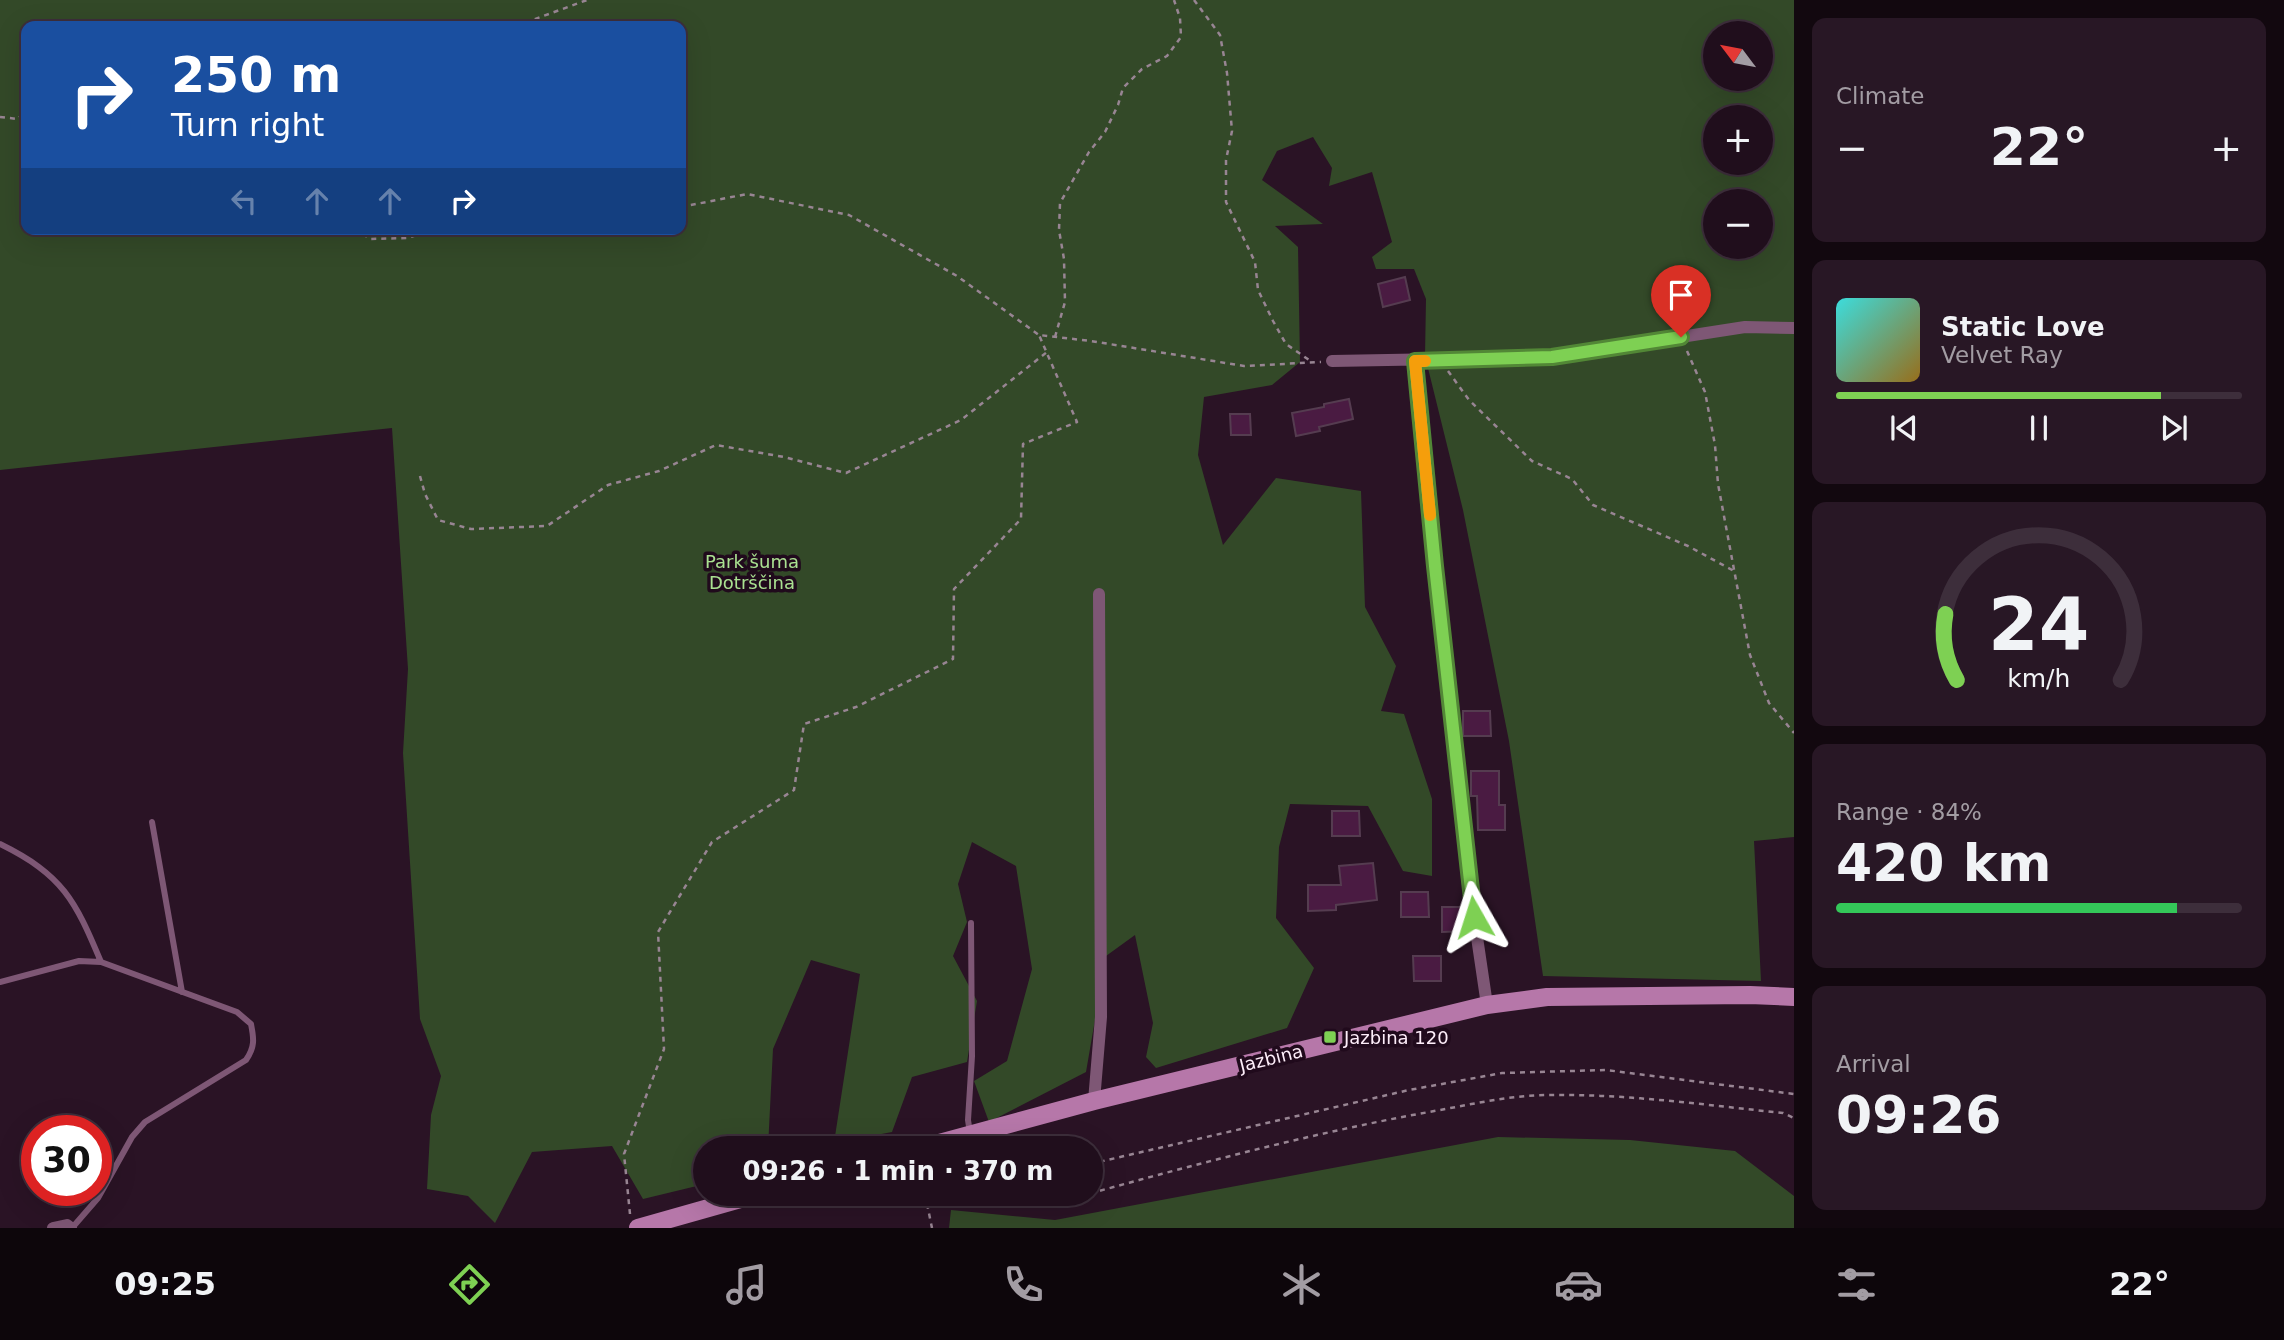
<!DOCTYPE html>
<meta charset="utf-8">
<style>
:root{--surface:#200e1c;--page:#281725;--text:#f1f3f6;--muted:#a29ca3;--line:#3d2e3b;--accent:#7ed053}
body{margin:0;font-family:"DejaVu Sans",sans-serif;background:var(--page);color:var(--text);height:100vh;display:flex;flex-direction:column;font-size:26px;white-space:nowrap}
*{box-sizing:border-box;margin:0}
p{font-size:23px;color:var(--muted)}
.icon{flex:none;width:38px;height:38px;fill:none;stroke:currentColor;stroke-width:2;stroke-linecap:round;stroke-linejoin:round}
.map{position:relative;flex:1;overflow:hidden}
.sheet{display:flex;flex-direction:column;gap:18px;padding:18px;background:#12080f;width:490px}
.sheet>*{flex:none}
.hud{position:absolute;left:21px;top:21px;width:665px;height:214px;border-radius:14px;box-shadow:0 7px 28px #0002,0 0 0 2px var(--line);background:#1a4fa0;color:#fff;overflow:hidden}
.needle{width:46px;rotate:302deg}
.buttons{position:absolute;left:1703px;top:21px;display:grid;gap:14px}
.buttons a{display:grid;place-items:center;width:70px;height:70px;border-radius:50%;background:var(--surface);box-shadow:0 7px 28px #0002,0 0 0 2px var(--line);font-size:35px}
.speed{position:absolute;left:21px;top:1115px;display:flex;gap:14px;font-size:35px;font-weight:700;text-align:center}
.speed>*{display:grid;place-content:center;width:91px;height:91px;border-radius:50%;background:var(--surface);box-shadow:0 7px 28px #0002,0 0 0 2px var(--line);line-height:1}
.speed .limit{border:10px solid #d22;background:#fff;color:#111}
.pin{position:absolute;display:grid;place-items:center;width:60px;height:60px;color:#fff;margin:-72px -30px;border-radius:50% 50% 50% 0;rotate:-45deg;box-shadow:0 0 7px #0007}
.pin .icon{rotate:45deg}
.me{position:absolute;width:77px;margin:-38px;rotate:354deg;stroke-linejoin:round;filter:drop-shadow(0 0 5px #0008)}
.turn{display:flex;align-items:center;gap:24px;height:147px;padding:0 35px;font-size:32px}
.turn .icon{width:91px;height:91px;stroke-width:2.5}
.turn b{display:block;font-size:49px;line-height:60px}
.lanes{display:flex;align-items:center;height:66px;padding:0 35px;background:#0003;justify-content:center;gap:35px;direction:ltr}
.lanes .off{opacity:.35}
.big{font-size:52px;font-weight:800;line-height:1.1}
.sheet .widget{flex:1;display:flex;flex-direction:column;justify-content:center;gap:10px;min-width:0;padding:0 24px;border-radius:14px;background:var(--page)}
.sheet .dial{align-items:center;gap:0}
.dial svg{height:182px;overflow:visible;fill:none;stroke:var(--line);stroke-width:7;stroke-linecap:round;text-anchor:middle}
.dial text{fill:var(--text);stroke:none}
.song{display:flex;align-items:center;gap:21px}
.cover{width:84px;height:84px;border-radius:10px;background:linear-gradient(135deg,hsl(180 70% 55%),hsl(40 70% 35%))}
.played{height:7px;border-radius:4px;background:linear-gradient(90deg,var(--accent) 80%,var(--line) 80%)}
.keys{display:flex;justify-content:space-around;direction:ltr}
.heat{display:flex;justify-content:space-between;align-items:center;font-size:38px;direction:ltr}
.charge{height:10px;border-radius:5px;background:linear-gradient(90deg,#34c759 84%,var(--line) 0)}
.trip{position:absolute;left:693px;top:1136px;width:410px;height:70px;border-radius:35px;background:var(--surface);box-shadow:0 7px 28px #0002,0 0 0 2px var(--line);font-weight:800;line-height:70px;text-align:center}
.menu{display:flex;height:112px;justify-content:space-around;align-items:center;background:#0d060b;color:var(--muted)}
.menu .icon{width:49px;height:49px}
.menu .active{color:var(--accent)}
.menu b{font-size:32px;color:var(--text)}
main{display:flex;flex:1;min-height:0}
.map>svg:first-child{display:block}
</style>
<main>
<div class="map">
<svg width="1794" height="1228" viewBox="0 0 1794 1228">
<rect width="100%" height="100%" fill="#2a1325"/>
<path fill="#334928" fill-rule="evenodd" d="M0,0h1794v837l-40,4 7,140 -218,-5 -34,-235 -46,-231 -38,-154 1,-57 -12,-30h-38l-4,-12 20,-15 -20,-70 -43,14 3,-18 -19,-31 -36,14 -15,29 61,44 -48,2 23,21 2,115 -28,23 -68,12 -6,58 25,90 53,-67 85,13 4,116 31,59 -15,45 23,3 28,85v77l-29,-5 -35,-65 -78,-2 -11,43 -3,71 38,50 -27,60 -131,40 -10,-11 7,-34 -18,-88 -29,21 -20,116 -97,50 -15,-41 33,-20 25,-92 -16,-103 -44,-24 -14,42 9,38 -14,34 24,45 -10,61 -55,15 -20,55 -58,11 26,-169 -49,-14 -38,89 -5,99h-63v36l-62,15 -31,-53 -80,6 -37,71 -27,-27 -41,-7 4,-74 10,-39 -21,-57 -17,-266 5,-84 -16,-241 -392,42zM26,26h655v203h-655zM1715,33h45v46h-45zM1715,117h45v46h-45zM1715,201h45v46h-45z
M1498,1137l132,3 105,11 59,45v32h-845l2,-18 104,10z"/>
<path fill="#4a1b42" stroke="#553c50" stroke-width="2" d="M1405,277l5,23 -27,7 -5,-23z
M1349,399l4,20 -34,8 1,4 -24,5 -4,-23 32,-6v-3z
M1230,414h20l1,21h-20z
M1463,711h27l1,25h-28z
M1471,771h28v34h6v25h-27l-1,-34h-6z
M1332,811h27l1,25h-28z
M1373,863l4,37 -41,5v5l-28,1v-26h33l-2,-19z
M1401,892h27l1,25h-28z
M1442,907h22l3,24 -25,1z
M1413,956h28v25h-27z"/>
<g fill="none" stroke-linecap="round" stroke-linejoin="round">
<path stroke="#988593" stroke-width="2.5" stroke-dasharray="5 5" stroke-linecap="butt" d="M1194,0l26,35 7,38 5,58 -6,29v42l29,60 3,28 15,31 13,23 26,18
M166,26h5
M516,26l71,-26
M0,117l18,2 8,-9
M681,207l66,-13 102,21 108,61 82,59
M354,229l17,10 37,-1 25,-9
M1055,337l10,-35 -1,-43 -5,-29 1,-27 29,-51 16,-20 13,-27 5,-17 19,-19 25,-13 14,-19 -1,-19 -6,-18
M1687,351l18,41 10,53 3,39 32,171 19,48 25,30
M1448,371l21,29 63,61 40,18 21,26 95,41 46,25
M420,476l5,18 13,26 33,9 76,-3 61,-41 51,-14 57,-26 68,12 62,16 115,-53 86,-68
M1090,1164l319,-74 93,-17 104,-3 188,24
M1090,1191h9c109,-30 219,-59 330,-79 40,-7 80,-17 121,-17 78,-1 156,10 233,18l11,5
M925,1194l7,34
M630,1214l-6,-60 40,-105 -6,-117 54,-90 82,-52 10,-66 52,-17 97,-48 1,-70 67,-70 2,-75 54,-22 -38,-87 52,6 153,25 77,-4"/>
<path stroke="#7e5775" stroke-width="6" d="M152,822l30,170
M0,844c63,31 75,56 101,118
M0,982l79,-21 22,1 136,50 14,12c3,15 4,23 -5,36l-101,62 -13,15 -34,61 -26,30
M970,1133l-2,-13 4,-64 -1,-133"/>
<path stroke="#7e5775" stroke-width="12" d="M1332,361l220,-4 193,-30 49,1
M1415,361l20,205 39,351 13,88
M1094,1101l7,-84 -2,-423
M53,1228l14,-3 4,3"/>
<path stroke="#b677a9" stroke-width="18" d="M921,1148l173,-47 393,-96 60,-8 203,-2 44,2
M638,1228l120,-34"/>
</g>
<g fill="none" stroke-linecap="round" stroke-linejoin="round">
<g stroke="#528736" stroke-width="18">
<path id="route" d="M1474,917l-39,-351 -20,-205 137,-4 129,-20"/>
</g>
<use href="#route" stroke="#7ed053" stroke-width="12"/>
<path stroke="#f59e0b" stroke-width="12" d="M1425,361h-10l15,154"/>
</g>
<rect fill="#7ed053" stroke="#200a1c" stroke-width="2.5" x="1323" y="1030" width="14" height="14" rx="3.5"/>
<g text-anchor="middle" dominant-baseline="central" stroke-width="7" stroke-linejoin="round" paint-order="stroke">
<g font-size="18" fill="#aae191" stroke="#200a1c">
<text x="752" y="561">Park šuma<tspan x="752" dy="21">Dotrščina</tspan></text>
</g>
<g font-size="18" fill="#fdedf9" stroke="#200a1c" text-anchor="start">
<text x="1344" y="1037">Jazbina 120</text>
</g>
<g font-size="18" fill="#fdedf9" stroke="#200a1c">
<text transform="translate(1271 1058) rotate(-14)">Jazbina</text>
</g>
</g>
</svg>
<div class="buttons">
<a><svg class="needle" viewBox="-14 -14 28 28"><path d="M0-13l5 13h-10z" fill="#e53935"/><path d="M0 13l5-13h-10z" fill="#a29ca3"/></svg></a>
<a>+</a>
<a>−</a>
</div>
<div class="speed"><div class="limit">30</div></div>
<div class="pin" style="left:1681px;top:337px;background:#d93025"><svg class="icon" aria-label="arrive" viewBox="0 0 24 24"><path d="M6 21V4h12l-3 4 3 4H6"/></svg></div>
<svg class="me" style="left:1474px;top:917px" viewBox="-20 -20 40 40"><path d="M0-17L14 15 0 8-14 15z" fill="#7ed053" stroke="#fff" stroke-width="4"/></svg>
<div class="trip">09:26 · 1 min · 370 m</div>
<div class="hud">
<div class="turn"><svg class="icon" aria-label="right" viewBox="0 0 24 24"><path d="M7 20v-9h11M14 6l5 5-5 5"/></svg><div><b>250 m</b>Turn right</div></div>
<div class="lanes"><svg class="icon off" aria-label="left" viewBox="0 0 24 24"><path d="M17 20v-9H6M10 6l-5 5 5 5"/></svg><svg class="icon off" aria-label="ahead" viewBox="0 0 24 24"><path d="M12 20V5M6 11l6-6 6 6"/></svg><svg class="icon off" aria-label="ahead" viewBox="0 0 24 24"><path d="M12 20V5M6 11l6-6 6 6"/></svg><svg class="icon" aria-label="right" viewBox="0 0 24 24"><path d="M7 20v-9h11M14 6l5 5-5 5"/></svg></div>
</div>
</div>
<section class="sheet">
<div class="widget"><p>Climate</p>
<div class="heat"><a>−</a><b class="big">22°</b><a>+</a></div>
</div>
<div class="widget">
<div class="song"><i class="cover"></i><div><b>Static Love</b><p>Velvet Ray</p></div></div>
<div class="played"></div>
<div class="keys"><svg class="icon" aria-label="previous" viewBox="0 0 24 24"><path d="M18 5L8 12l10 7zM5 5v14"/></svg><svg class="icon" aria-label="pause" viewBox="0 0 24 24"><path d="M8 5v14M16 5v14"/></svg><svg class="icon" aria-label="next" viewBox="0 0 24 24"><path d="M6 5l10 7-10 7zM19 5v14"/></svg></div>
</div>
<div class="widget dial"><svg viewBox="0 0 100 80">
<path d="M14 69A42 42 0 1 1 86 69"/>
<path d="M14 69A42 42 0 0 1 9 40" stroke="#7ed053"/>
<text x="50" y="56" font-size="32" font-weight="700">24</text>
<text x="50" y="72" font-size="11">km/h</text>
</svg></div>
<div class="widget"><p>Range · 84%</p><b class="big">420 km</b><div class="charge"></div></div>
<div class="widget"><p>Arrival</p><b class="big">09:26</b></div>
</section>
</main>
<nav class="menu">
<b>09:25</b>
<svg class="icon active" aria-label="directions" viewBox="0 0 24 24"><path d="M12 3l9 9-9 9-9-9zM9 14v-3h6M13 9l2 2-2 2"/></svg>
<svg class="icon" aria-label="music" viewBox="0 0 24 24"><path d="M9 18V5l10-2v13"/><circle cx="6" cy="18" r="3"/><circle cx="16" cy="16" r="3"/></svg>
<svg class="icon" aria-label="phone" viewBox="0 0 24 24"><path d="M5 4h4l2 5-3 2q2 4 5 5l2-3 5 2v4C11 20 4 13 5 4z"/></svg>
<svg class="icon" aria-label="climate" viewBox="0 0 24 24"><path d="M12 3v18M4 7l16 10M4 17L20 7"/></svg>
<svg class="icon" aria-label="car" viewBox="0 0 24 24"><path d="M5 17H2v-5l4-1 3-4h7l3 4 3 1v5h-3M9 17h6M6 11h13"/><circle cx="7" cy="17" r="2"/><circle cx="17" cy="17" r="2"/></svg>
<svg class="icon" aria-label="filters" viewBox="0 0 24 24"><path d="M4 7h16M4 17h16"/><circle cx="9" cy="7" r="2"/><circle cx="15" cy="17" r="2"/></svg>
<b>22°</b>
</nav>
